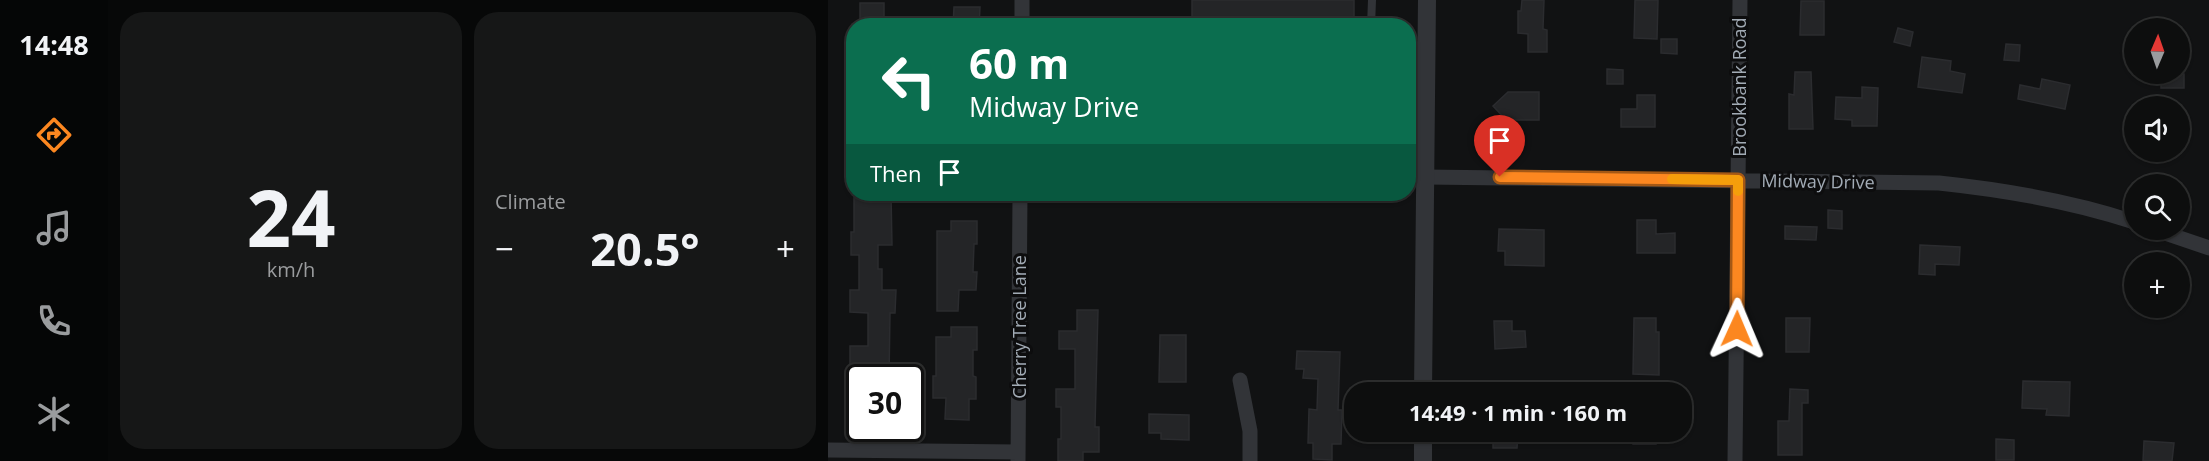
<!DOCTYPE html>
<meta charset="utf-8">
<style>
:root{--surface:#0d0e0e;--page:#161717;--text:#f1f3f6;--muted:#9a9c9e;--line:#2d2e2e;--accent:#fc8720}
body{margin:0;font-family:"Open Sans",sans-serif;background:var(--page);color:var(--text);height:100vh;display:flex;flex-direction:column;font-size:22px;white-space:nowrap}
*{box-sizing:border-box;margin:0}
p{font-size:20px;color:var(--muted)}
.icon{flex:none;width:33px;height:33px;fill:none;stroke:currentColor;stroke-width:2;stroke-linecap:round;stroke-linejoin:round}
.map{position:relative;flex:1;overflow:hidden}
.panel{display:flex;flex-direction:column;gap:12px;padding:12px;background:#070808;width:720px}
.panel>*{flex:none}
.top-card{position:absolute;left:18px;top:18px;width:570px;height:183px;border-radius:24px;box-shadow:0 2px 4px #0004,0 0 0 2px var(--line);background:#0b6e4f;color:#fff;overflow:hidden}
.needle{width:39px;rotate:2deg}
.controls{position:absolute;left:1296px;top:18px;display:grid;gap:12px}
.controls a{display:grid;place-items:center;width:66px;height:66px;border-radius:50%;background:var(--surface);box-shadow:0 2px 4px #0004,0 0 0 2px var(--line);font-size:30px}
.speed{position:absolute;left:18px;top:364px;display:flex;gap:12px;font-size:30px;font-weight:700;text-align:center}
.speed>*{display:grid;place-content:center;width:78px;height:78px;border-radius:50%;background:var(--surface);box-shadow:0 2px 4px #0004,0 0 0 2px var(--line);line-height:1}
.speed .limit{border:3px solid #111;border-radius:9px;background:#fff;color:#111}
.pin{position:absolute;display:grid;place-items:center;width:51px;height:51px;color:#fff;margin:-62px -26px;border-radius:50% 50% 50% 0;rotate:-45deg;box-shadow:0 0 6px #0007}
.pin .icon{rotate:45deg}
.me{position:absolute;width:66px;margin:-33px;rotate:1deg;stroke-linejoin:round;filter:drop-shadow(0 0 4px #0008)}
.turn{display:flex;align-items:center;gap:21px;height:126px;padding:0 24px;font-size:27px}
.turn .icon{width:78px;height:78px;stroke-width:2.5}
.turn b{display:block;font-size:42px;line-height:51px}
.then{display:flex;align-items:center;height:57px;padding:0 24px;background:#0003;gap:12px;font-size:22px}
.big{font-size:45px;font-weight:700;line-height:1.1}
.panel .tile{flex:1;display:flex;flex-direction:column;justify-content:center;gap:9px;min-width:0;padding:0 21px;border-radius:24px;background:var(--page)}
.panel .dial{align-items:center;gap:0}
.dial b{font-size:78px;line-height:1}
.heat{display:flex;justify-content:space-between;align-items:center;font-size:33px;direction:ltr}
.panel .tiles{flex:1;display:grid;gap:12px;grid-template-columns:repeat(2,1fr)}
.trip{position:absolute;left:516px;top:382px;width:348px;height:60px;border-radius:24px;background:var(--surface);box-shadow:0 2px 4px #0004,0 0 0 2px var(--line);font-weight:700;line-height:60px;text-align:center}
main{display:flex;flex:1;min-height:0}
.dock{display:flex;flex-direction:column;width:108px;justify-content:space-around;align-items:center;background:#050606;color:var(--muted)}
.dock .icon{width:42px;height:42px}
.dock .current{color:var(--accent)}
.dock b{font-size:27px;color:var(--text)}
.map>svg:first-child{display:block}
</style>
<main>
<nav class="dock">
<b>14:48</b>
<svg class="icon current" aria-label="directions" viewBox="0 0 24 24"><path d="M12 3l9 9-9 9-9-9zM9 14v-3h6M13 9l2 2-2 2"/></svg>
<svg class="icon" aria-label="music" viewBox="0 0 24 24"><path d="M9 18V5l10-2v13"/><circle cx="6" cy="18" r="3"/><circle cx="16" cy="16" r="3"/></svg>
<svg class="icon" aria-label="phone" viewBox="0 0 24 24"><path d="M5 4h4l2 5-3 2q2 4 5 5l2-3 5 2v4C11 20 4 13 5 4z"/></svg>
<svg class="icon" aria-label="climate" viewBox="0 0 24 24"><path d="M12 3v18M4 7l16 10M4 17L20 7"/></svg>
</nav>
<section class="panel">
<div class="tiles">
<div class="tile dial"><b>24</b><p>km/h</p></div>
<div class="tile"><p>Climate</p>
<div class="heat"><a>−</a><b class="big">20.5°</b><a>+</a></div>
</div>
</div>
</section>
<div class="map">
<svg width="1381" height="461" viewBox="0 0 1381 461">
<rect width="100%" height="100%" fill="#111213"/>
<path fill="#242527" stroke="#2b2c2f" stroke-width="1.5" d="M364,0h162v26h-162z
M694,0h22l-1,29 4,1v22h-19v-18l-10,-1v-22h3z
M807,0h23l-1,39 -23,-1z
M973,1h23v34h-24z
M32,3h24v23h-24z
M126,7h26l-1,19h-26z
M1070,28l15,4 -3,14 -16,-4z
M833,39h16v15l-16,-1z
M1178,44l14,1 -1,16 -15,-1z
M1094,57l29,4 -1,10 15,3 -3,19 -44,-6z
M779,69l16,1v14h-16z
M967,72h16l2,57h-24v-35l5,1z
M1333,74h23v14h-23z
M1214,79l28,6 -5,24 -47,-10 2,-14 20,4z
M1034,87l16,1 -1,38h-25v-6l-17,-1 1,-22 26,1z
M680,92h31v28h-28l-2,3 -16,-17z
M809,95h18v32h-34v-18h16z
M26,194h37l1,51h-14v24h4v21h14l-1,23h-5l-1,65h-39v-32h18v-33l-18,-1v-22h9v-35h-8v-23h3z
M1000,210l14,1v18l-14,-1z
M809,220h19v14l19,-1v20h-38z
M123,221h26v23h-3l-1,28h4l-1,18h-17l-1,21h-21v-80h14z
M957,226l32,1 -1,13 -31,-1z
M671,229l45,1v36l-39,-1v-14h-7z
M1092,245l40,2 -1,18 -24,-1v11l-16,-1z
M249,310h21l-3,117h4v25h-16v9h-25v-22h3v-32h-5v-18h19v-40h-16v-18h18z
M806,318h22v14h3v43l-26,-1z
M958,318h24l-1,34h-23z
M666,321h18v10h13l1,16 -31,2z
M123,327h26v23h-4v26l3,1v22h-7v21l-24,-1 1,-21h-13v-22h3v-39h15z
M332,335h26v47h-27z
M469,351l43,1 -2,58h4l-1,34h-9v16l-19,-1v-16h-5l1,-34 8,1 1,-31 -15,-1 1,-9h-8z
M1195,381l47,1 -1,34 -23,-1 1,-6 -25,-1z
M962,389l18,1v13h-6v52h-24v-34h11z
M321,414l40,1v25l-28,-1v-6h-12z
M665,432h25l-1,16h-24z
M805,432h23v12h-23z
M1168,439l18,1v20h-18z
M1316,441l30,2 -2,18h-29z"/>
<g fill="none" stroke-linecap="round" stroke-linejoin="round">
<path stroke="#323438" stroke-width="8" d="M543,26l1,-26
M580,82l17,1"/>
<path stroke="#323438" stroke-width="15" d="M194,26v-26
M597,177l514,6c66,7 132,18 195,39
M1328,230l53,18
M412,380l10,51v30
M0,450l190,2
M190,461l2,-267
M907,461l5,-461"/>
<path stroke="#323438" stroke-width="18" d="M595,393l4,-393
M595,461v-29"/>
</g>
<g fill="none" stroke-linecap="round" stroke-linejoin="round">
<g stroke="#a45815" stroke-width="15">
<path id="route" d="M672,177l238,3 -1,149"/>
</g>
<use href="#route" stroke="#fc8720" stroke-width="10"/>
<path stroke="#f59e0b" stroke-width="10" d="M844,179l66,1v11"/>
</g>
<g text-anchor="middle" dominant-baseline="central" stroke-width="6" stroke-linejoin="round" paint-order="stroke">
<g font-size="18" fill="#a2abb5" stroke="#0d0d0e">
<text transform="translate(911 87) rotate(-90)">Brookbank Road</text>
<text transform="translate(990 181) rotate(1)">Midway Drive</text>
<text transform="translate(191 327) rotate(-90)">Cherry Tree Lane</text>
</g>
</g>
</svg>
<div class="controls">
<a><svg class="needle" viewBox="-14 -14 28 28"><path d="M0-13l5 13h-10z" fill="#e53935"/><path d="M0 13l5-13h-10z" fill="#9a9c9e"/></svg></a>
<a><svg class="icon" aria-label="sound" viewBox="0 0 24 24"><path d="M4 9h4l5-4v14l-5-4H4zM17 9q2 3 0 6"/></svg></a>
<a><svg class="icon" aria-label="search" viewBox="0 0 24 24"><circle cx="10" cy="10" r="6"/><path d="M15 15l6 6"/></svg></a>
<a>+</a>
</div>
<div class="speed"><div class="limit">30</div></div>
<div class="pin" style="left:672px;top:177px;background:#d93025"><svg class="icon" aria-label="arrive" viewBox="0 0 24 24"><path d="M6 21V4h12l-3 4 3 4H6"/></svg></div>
<svg class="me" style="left:909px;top:329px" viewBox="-20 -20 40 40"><path d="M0-17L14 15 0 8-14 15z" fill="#fc8720" stroke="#fff" stroke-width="4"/></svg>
<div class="trip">14:49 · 1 min · 160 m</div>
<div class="top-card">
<div class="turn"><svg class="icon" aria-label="left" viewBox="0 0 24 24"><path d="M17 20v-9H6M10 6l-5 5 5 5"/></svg><div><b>60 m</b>Midway Drive</div></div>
<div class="then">Then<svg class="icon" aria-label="arrive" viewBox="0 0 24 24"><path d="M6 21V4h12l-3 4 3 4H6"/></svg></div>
</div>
</div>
</main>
